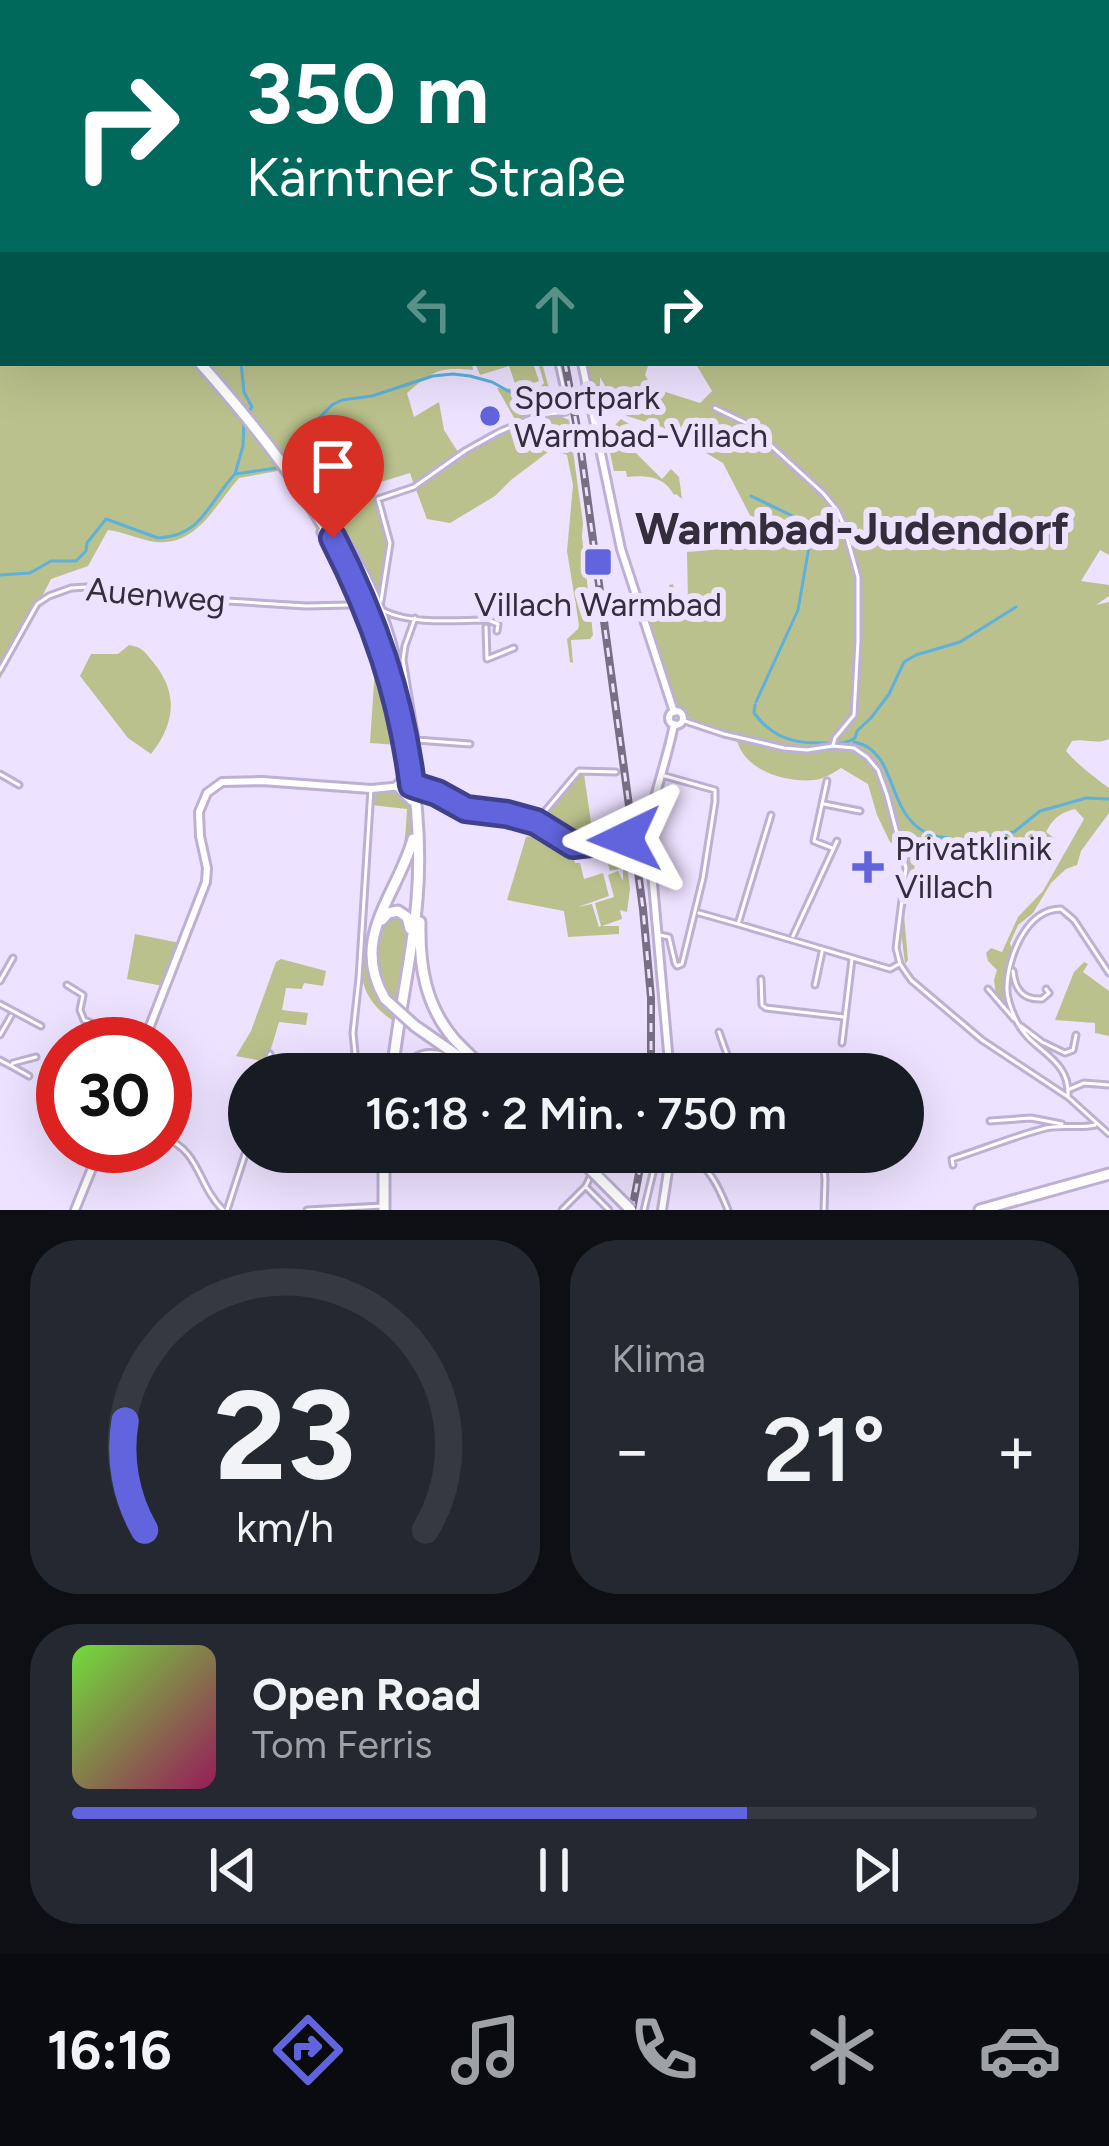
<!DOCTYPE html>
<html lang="de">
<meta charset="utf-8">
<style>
:root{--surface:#171b24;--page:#242831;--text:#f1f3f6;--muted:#9ea1a6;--line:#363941;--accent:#6164dc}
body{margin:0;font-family:Figtree,sans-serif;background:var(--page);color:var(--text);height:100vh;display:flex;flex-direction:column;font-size:45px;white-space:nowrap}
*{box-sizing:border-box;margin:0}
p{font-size:39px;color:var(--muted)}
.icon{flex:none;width:66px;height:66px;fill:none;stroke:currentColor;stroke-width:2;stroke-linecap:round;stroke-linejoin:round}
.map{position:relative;height:1210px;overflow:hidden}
.panel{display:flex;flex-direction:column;gap:30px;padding:30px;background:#0d0f14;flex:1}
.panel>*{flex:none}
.guide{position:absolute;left:0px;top:0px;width:1110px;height:366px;box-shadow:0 12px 48px #0002;background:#00695c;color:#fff;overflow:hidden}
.speed{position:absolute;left:36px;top:1017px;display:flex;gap:24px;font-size:60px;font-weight:700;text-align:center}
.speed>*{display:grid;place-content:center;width:156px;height:156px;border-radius:50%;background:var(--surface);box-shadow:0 12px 48px #0002;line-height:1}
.speed .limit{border:18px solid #d22;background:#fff;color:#111}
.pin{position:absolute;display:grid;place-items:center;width:102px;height:102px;color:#fff;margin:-123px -51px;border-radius:50% 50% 50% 0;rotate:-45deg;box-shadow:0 0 12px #0007}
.pin .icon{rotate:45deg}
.me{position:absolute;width:132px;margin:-66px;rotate:268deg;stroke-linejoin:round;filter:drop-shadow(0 0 9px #0008)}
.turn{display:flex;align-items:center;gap:42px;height:252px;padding:0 48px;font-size:54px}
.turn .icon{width:156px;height:156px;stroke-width:2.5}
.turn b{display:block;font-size:84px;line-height:102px}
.lanes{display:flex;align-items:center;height:114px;padding:0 48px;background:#0003;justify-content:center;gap:60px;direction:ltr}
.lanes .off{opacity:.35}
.big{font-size:90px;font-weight:600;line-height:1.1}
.panel .tile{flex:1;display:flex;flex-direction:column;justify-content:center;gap:18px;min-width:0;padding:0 42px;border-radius:48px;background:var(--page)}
.panel .dial{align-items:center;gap:0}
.dial svg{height:312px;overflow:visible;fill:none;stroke:var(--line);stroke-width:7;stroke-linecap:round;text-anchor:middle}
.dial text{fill:var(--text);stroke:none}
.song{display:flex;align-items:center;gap:36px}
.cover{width:144px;height:144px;border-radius:18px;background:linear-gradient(135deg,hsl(100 70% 55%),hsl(330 70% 35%))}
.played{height:12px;border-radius:6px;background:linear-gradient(90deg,var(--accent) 70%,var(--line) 70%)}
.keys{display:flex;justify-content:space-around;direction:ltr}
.heat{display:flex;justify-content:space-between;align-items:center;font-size:66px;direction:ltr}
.panel .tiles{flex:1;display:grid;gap:30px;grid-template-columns:1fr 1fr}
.tile:last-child{grid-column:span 2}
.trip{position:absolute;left:228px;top:1053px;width:696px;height:120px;border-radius:60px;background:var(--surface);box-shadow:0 12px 48px #0002;font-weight:600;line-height:120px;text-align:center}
.tab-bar{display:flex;height:192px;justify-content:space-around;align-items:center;background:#090b0e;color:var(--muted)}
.tab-bar .icon{width:84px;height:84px}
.tab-bar .active{color:var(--accent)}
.tab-bar b{font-size:54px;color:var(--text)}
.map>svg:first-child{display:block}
</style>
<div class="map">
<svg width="1109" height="1210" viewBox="0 0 1109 1210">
<rect width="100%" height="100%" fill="#ede2ff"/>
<path fill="#bbc18c" d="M180,0h641l8,3h-644z
M874,0h235v555l-9,-5 -19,31 28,4v11l-13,9 13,-3v137c-13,6 -23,-1 -37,2l-6,10c12,14 28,26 43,37v25l-28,38 -4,14 -11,4 -15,14 -18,30 -15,12 -8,18c5,15 -5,40 -4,58l-10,-5 -2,-16 3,-10 -9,-9 -2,-8 5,-5 11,4 16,-35 25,-26 41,-72 -9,-10c-15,4 -22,9 -29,23l8,6 -3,13 -7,1 -8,-7 -7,8h-10l-10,8 -7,-1 -3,-5c-25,2 -61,-11 -82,1l-13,59 4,45 -3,4 -5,-41 6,-58 -7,-17 -9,-6 -13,-27 -9,-31 -27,-16c-8,5 -17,11 -27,12 -31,3 -73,-11 -78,-44l-44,-16 -15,-15 -40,-112 4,-1 3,8 26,-7 -1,-8 4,-1 4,19 11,-2 -1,-49 47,-4 18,-8 4,-13 -33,-64 -61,-36 -35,-11 -13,-14 -14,-25v10l-10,3 -6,-27h65l-4,12 8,13 47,15 12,-12 -15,-25h-11v-3h421v-360h-235z
M3,360v3h189l91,107 -44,8c-23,26 -42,68 -83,64 -17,-2 -31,-10 -48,-12l-20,36 -37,13 -51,100v-313z
M206,363h266l1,7c-35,-3 -40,1 -66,23l7,24 25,-15 5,28 14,22 -44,33 -4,-12 -36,11 3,21 10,32 -5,54h-6l-4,-15 -6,-1 -17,-31 -65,-86z
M475,363h58l6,18 -17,7 16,2 6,-7 -6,-20h4l8,29 14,4 1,9 -7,7 -23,3 -19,6 -19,-33 20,1 -8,-23 -29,9z
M542,416l16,-1 11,5 4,25 -3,4 3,2 10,72 -1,14 11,98 -3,4 -19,1 2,23 -3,-1 -3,-23 11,-10 1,-4 -12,-74 6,-66 -6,-30 -15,-6 -41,31 -16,16 -45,27 -23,-4 -12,-32 45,-30 70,-37 7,-3 6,4z
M621,419l16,10 -12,13 37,37 9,-10 8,8 3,22 -6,-5 -2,1c-10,-19 -28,-20 -47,-18l-1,-6h-12l-7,-31h-4l-4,-13 3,-2 7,6z
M353,609l26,48 20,73 2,12 -3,3 -28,-2 5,-75z
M129,645c13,2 16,7 24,17 26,31 22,62 -2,92l-23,-16 -48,-62 11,-22h27z
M584,774l10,69 -13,2 -10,-3v-3l-28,-19 36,-45z
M401,792l11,12 -1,37 -43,114 3,21 15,29 11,11 -9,58h-28l27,-8 5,-46c-65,-44 -9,-112 9,-164 5,-15 5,-32 6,-47l-36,-4 1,-7 6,-5z
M546,833l18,11 4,8 4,-1 3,12h5l4,16 19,-6 6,23 -31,11 14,-3 7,23 2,-1 -6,-23 19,-6 -6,-22 10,-4 5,10v-13l-13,3 -7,-24 21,-5 6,47 -3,23 -7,-2 2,9 -20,7h17v8l-51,3 -4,-26 -57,-11 19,-63z
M390,915h12l6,15 -10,80c-22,-27 -34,-67 -8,-95z
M135,934l45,9 -17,43 -36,-7z
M281,959l45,12 -3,15 -19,-3 -2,6 -16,-1 -4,22 26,3 -2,12 -27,-3 -12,40 -31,-6 15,-25 25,-69z
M1084,962l4,2 -5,8 26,19v45l-14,-3v-10l-40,-3 19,-48z"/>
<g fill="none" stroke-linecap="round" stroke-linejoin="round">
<path stroke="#5db1db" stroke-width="3" d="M806,0l8,3
M726,3l4,-3
M876,3l2,-3
M241,363l3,29 8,15 -3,4
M585,405l2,-1
M235,474l8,-28 1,-27
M751,496l50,24 8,7
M0,575l30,-2 21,-12h25l10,-10 1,-8 19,-24 52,19c45,-2 51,-37 77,-64l49,-7 16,-9 15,-36 17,-17 10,-5 30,-4 61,-20 20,-2 17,2 22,6 40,22 30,3
M756,702l42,-92 12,-69
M755,705l-1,8c19,26 42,31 72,30 13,0 18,2 29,-5l2,-7 14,-13 18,-24 15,-32 12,-7 44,-13 56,-35
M854,742c39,7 34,57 59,81 18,19 39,12 60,20
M984,838l30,-6 26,-21 18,-5 28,-8 23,1"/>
<g stroke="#bdb0d2" stroke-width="9">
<path id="minor" d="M715,408l31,15 77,70 14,17 6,13 15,54v64l-4,74 -19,23 -2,7
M381,601l9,-58 -12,-44 36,-12 51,-36 34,-19 40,-17 27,-3 1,-9 -9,-40
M384,611c29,14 72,9 104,9l10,4 -1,7
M415,618l-10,28 -2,14 13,80 54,4
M486,627l1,32 27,-11
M0,670l37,-66 12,-8 22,-8 16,-1 76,10 143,9 44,-1
M682,720l42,14 60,14 23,2 26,-4 21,2 13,9 11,13 9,25 19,73 -10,80 4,16 11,16 71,60 86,57 41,37
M616,772l-37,-1 -43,51 37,23 52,-6
M0,774l19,11
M827,781l-13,60 18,7
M419,787l18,6 29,16 41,5 27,8
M824,804l36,7
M699,913l39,11 33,-109
M738,924l152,45 9,-5
M659,935l10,2 6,26 2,3 5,-2 21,-86 12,-76v-12l-50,-14
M793,936l44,-95
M1013,971c2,19 10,29 29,28l7,-6 -3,-4
M761,979l1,26 4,3 78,9
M0,981l13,-23
M67,985l16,10 -3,15 4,10 56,24
M815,985l7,-33
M988,989l26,30
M0,1004l41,22
M1021,1026l21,16 23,11 8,-3 3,-15
M719,1032l11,31v11
M0,1035l11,-19
M842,1043l10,-84
M0,1060l11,6 2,-3 23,-6
M13,1067l16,9
M265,1074l5,-20
M357,1074l-4,-41 6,-55 12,-189
M1070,1089l14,-6 25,2
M1068,1096c2,-39 -36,-44 -51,-74 -5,-10 -11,-24 -10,-36 1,-29 19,-77 54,-77l13,11 35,53
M990,1121l41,-3 31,6
M165,1138c35,13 33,48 58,72
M592,1152l2,14
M685,1152c24,14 33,33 43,58
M822,1152l3,27 -1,31
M953,1165l-1,-6c31,-10 63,-23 94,-31 17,-4 32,1 49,-3
M708,1166l7,-14
M587,1188l22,22
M227,1210l22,-68
M307,1210l76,-4
M562,1210l24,-24 5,-11
M644,1210l14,-58"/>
</g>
<g stroke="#bdb0d2" stroke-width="12">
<path id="tertiary" d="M173,0l4,3
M582,363l39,186 53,163
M669 718a7 7 0 1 1 14 0a7 7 0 1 1-14 0Z
M143,1044l63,-162 1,-14 -7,-32 -1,-24 8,-19 15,-11 40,-1 109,8 42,-4
M670,1074l-21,-235c1,-39 18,-76 25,-115
M75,1210l26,-64
M662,1210l9,-58"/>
</g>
<g stroke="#bdb0d2" stroke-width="15">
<path id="primary" d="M0,105l3,5
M200,363c69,78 118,143 164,237
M328,520c40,50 62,106 73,170
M323,532l58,127
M372,618c32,89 53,186 45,282 -5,58 -19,116 -25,174
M408,767l-2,11 -8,8 14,14
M382,920l6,-7 10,-2 9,6 3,12
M420,922c-1,43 5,83 34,117 11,12 24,23 34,35
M385,999c-36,-61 12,-103 28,-160
M415,1026l59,41
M402,1074c20,-30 40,-17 66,-7
M384,1210v-58
M980,1210l129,-36"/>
</g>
<use href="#minor" stroke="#fff" stroke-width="3"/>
<use href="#tertiary" stroke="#fff" stroke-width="6"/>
<use href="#primary" stroke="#fff" stroke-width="9"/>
<g stroke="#776f83" stroke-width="8">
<path id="rail" d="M151,0l5,3
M565,363l15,81 63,465 8,89v76
M632,1210l11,-58"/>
</g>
<use href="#rail" stroke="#ede2ff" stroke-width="3" stroke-dasharray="9" stroke-linecap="butt"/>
<g stroke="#bdb0d2" stroke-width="15" stroke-linecap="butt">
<path id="primary-bridge" d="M364,600l8,18
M385,999l30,27
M580,1159l51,51"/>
</g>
<use href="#primary-bridge" stroke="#fff" stroke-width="9"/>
</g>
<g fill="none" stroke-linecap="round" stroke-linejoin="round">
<g stroke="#3f418f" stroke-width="30">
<path id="route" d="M333,538c41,80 68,158 79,247l25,8 29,16 41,5 29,8 37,23 52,-6"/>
</g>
<use href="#route" stroke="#6164dc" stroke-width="21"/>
</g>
<g fill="#6164dc" stroke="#ede2ff" stroke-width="4.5">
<circle cx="490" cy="416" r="12"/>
<rect x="583" y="547" width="30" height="30" rx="6"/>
<path d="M862 849h12v12h12v12h-12v12h-12v-12h-12v-12h12z"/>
</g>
<g text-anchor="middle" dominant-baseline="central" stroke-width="12" stroke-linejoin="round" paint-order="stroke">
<g font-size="33" fill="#332e3c" stroke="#ede2ff" text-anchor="start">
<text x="514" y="397">Sportpark<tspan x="514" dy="38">Warmbad-Villach</tspan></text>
<text x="598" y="604" text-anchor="middle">Villach Warmbad</text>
<text x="895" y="848">Privatklinik<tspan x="895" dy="38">Villach</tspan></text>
</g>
<g font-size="33" fill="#332e3c" stroke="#ede2ff">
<text transform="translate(156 595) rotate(5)">Auenweg</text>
</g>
<g font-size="45" font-weight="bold" fill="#332e3c" stroke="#ede2ff">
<text x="852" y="528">Warmbad-Judendorf</text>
</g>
</g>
</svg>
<div class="speed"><div class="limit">30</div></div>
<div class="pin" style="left:333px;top:538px;background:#d93025"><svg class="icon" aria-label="arrive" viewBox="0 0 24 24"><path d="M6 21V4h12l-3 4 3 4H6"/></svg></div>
<svg class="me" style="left:625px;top:839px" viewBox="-20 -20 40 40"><path d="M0-17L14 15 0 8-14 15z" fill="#6164dc" stroke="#fff" stroke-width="4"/></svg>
<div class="trip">16:18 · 2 Min. · 750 m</div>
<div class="guide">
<div class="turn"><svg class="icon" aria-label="right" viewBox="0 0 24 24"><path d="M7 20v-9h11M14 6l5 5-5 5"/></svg><div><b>350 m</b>Kärntner Straße</div></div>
<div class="lanes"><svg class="icon off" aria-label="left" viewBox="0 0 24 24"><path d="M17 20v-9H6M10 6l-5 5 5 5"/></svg><svg class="icon off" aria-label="ahead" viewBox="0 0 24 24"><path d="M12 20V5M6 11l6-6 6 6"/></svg><svg class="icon" aria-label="right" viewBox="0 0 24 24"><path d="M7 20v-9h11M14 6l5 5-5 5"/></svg></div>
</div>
</div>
<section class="panel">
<div class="tiles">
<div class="tile dial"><svg viewBox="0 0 100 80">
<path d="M14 69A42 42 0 1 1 86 69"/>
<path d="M14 69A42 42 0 0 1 9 41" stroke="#6164dc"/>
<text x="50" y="56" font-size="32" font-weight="700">23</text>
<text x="50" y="72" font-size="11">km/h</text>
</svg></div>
<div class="tile"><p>Klima</p>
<div class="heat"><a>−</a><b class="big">21°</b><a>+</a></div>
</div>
<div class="tile">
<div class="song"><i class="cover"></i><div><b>Open Road</b><p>Tom Ferris</p></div></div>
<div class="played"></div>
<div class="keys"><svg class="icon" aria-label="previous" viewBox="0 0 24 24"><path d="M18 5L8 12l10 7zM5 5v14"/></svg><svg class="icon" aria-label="pause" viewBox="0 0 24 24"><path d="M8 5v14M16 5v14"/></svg><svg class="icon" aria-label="next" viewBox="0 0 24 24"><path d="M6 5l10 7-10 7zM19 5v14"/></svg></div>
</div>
</div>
</section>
<nav class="tab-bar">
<b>16:16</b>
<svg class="icon active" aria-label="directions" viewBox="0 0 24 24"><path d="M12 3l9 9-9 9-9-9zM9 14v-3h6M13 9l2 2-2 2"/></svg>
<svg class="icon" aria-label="music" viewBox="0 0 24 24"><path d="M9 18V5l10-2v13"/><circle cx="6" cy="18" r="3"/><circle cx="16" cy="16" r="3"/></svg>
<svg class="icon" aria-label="phone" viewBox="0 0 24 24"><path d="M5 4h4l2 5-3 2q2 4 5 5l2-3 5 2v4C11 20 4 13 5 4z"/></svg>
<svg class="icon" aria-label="climate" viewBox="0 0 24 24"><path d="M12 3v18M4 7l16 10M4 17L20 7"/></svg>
<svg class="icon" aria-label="car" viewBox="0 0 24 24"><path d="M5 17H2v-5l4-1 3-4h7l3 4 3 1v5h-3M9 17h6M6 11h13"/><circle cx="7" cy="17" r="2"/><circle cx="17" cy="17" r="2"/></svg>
</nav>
